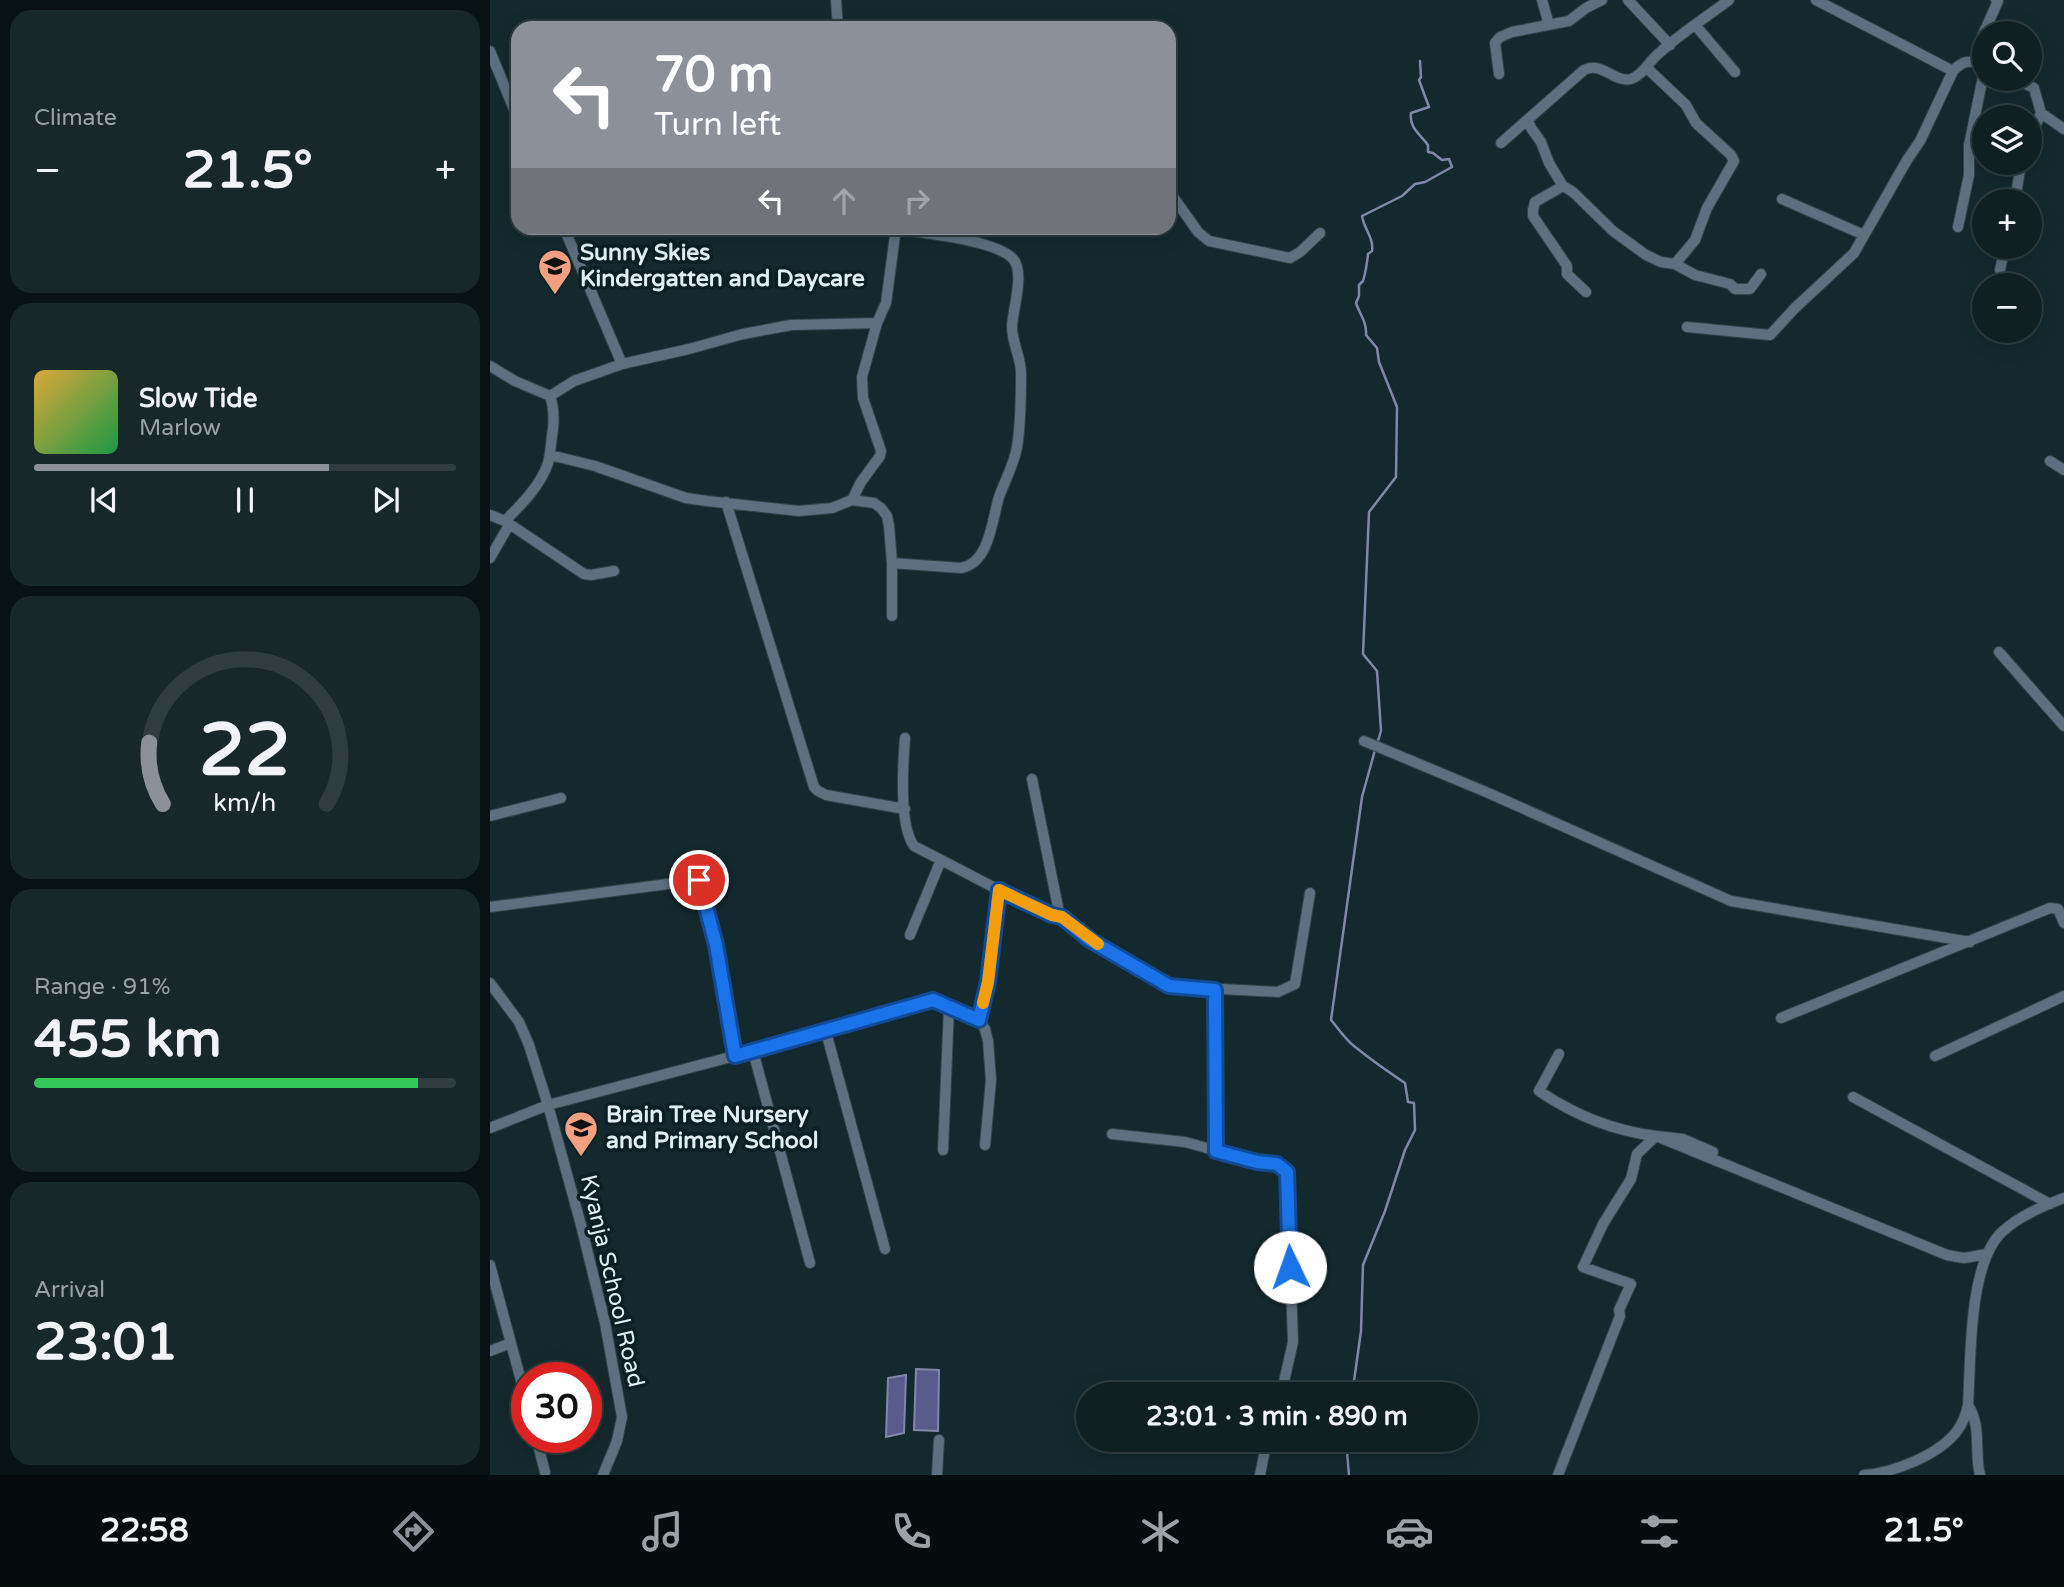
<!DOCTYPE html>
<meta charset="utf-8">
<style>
:root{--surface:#0f1f22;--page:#18272a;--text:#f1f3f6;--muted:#9ba2a5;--line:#2f3d40;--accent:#8c9099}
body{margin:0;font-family:"Varela Round",sans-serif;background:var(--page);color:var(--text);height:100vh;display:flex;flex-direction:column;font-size:26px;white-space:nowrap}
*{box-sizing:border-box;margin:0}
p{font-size:23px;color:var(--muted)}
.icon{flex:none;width:38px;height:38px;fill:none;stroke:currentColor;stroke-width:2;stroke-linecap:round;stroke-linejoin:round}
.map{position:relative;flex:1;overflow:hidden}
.sheet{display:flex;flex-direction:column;gap:10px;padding:10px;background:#081113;width:490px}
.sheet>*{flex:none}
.banner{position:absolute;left:21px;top:21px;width:665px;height:214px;border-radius:21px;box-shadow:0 4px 18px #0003,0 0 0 2px var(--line);background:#8c9099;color:#fff;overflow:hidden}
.tools{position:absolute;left:1482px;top:21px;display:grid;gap:14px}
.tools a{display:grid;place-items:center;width:70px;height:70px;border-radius:50%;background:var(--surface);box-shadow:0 4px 18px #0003,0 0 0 2px var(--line);font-size:35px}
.speed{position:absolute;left:21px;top:1362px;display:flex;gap:14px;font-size:35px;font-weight:700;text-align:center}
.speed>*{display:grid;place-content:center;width:91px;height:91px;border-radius:50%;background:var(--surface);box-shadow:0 4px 18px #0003,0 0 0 2px var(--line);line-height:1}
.speed .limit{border:10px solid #d22;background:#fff;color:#111}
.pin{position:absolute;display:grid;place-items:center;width:60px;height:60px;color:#fff;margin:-30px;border:4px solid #fff;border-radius:50%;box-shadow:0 2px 7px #0007}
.me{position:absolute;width:77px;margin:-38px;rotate:357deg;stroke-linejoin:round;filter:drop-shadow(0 0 5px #0008)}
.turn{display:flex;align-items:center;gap:24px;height:147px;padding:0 28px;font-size:32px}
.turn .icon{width:91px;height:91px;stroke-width:2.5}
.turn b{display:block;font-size:49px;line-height:60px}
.lanes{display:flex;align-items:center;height:66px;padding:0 28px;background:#0003;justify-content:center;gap:35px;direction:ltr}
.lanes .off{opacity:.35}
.big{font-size:52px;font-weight:700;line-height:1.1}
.sheet .widget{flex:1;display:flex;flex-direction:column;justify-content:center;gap:10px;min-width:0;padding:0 24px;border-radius:21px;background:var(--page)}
.sheet .dial{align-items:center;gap:0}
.dial svg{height:182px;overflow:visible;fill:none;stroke:var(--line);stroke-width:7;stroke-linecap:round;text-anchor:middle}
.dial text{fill:var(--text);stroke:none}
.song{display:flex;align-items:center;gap:21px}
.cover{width:84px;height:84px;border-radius:10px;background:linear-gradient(135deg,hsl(40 70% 55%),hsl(140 70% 35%))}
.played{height:7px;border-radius:4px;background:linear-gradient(90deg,var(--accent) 70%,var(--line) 70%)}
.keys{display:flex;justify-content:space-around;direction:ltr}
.heat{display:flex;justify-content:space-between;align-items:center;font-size:38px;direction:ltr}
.charge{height:10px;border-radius:5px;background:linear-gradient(90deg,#34c759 91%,var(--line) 0)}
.trip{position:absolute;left:586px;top:1382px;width:402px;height:70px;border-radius:35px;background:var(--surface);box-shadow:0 4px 18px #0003,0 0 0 2px var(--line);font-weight:700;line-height:70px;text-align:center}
.tabs{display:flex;height:112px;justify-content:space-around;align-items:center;background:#060c0e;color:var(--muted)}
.tabs .icon{width:49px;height:49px}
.tabs .on{color:var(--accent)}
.tabs b{font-size:32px;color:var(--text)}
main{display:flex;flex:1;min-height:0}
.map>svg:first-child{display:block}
</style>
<main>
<section class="sheet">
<div class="widget"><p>Climate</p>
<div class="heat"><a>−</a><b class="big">21.5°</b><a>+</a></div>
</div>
<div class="widget">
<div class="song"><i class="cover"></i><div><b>Slow Tide</b><p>Marlow</p></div></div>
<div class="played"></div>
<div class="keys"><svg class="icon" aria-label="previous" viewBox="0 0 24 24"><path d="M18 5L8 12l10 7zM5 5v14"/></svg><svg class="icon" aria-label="pause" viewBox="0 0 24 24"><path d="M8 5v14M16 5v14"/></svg><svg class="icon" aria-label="next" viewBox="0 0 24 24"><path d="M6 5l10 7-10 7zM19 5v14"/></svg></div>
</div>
<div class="widget dial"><svg viewBox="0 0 100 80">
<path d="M14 69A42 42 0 1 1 86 69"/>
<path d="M14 69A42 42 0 0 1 8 42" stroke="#8c9099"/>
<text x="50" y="56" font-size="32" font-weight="700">22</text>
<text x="50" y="72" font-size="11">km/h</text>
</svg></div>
<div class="widget"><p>Range · 91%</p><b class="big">455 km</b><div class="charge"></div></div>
<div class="widget"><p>Arrival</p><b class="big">23:01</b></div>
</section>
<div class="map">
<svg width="1574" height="1475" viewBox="0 0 1574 1475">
<rect width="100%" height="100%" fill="#14292e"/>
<path fill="#595b8a" stroke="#8287a9" stroke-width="2" d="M426,1369l23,1 -1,61 -24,-1z
M416,1375l-2,58 -18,4 2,-59z"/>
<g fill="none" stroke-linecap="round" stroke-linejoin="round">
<path stroke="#8287a9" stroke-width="2.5" d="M887,744l4,-13 -4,-60 -14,-17 6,-142 27,-35 1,-70 -18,-45 -2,-14 -11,-13c1,-13 -6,-20 -10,-32l3,-7v-11l4,-4c3,-10 4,-17 5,-27l4,-3c2,-13 -8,-22 -10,-35l40,-20 13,-12 10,-2 27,-15 -3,-8 -7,1 -9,-7 -5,-1v-7c-8,-11 -19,-17 -17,-32l18,-6 -10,-27 2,-3 -1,-16
M864,1395v-14l7,-50 2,-66 22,-54 20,-61 10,-20 -1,-27 -6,-1 -3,-19c-18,-12 -35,-24 -51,-37 -9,-7 -16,-18 -23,-26l31,-223 13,-47
M856,1440l3,35"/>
<g stroke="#314549" stroke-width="12">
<path id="minor" d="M346,0l2,28
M1052,0l7,25
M1138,0l42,45
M1326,0l137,71
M1206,26l39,46
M0,51l28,68
M1486,61l1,-13 21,-47 -2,-1
M1157,68l39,37 10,18 35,32 3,6 -27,47 -12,32 -20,24
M1009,74l-4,-31 5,-6 12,-5 57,-11 17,-13 16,-8
M1524,79l20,9 7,25 23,16
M1038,120l3,8 10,14 8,21 14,23 10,6 40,39 33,24 15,7 14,2 20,11 35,9 5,5h15l11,-15
M1540,139l11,-26
M1011,143l83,-73c18,-9 30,13 47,9 10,-3 17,-15 24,-22 21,-21 49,-38 74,-57
M1073,186l-28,16 -2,8v6l34,50v8l19,18
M679,191l29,41 11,9 81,17 10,-6 20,-19
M1292,199l82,36
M1525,201l6,-38
M1468,227l11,-52v-30l15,-73
M74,228l58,136
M1510,270l5,-23
M1197,327l83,8 25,-27 59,-55 53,-93 13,-19 33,-70c11,-12 17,-10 31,-7
M0,366l25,15 35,15c4,11 4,22 3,33 -2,11 -2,23 -5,34 -7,22 -27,42 -43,58l-15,-6
M60,396l24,-15 48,-17 67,-15 54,-15 48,-9 86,-2
M60,455l45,11 91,32 21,3 92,10 33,-3 20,-8 22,3 7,5 6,8 2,10 3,37v53
M1560,461l14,9
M362,500l9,-18 19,-26 1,-5 -18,-53 -1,-21 15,-54 9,-20 10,-75
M236,502l88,285 4,4 8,4 79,14
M15,521l79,53 7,1 23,-4
M0,558l19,-33
M402,563l69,5c29,-5 31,-49 38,-71 6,-17 15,-32 18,-50 4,-24 4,-50 4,-74 0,-16 -9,-29 -9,-47 1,-17 13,-54 1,-67 -16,-19 -91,-26 -117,-30
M1509,652l65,74
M415,738c-2,25 -6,88 9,108l85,44 53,25 10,2 28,23 79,46 109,6 17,-8 15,-91
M874,741l122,51 245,109 239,41
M542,779l27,133 3,5
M0,816l71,-18
M0,907l209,-27 17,65 19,111
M420,935l31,-75
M0,983l29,39 10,23 19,60 33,120 24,98 17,94 -5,24 -14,34
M725,990l1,161
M1291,1018l269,-110 8,1 6,14
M489,1020l9,-38 11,-92
M336,1032l59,217
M263,1051l57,212
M1069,1054l-20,37c34,23 75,40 117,45l291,119 17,3 23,-4
M1445,1056l129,-60
M1363,1097l197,107
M0,1128l58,-23 278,-73 107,-32 46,20 6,9 3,12 3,39 -6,65
M622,1134l73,8 72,20 20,2 10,8 6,170 -12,53
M453,1150l6,-142
M0,1265l37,138
M0,1351l21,-8
M1478,1405c14,21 6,47 12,70
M46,1437l9,35
M447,1475l2,-35
M770,1475l7,-35
M1068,1475l62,-159 -1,-6 12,-26 -48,-17 20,-43 28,-45 6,-25 19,-18 27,3 30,13
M1374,1475c29,-2 75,-20 93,-44 6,-8 9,-16 11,-26 3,-45 0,-141 34,-173 17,-16 41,-26 62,-34"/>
</g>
<use href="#minor" stroke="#5e7080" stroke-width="10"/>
</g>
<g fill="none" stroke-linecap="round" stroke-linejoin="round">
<g stroke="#114b97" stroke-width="18">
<path id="route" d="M209,880l17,65 19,111 198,-56 46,20 9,-38 11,-92 53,25 10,2 28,23 79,46 46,4 1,161 41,11 20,2 10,8 3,95"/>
</g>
<use href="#route" stroke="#1a73e8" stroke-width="12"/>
<path stroke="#f59e0b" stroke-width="12" d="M493,1003l5,-21 11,-92 53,25 10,2 36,27"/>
</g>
<defs>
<g id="school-pin" transform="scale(1.75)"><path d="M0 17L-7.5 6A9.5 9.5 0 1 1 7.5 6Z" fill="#f2a080" stroke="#0a2024"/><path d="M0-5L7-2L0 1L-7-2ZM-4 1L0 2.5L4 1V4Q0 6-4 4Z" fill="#111"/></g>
</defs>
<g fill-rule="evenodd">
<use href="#school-pin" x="65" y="266"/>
<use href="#school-pin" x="91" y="1128"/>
</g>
<g text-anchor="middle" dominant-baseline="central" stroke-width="7" stroke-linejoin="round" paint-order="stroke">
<g font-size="23" font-weight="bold" fill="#e2eff2" stroke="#0a2024" text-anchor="start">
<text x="90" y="253">Sunny Skies<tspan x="90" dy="26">Kindergatten and Daycare</tspan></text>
<text x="116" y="1115">Brain Tree Nursery<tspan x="116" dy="26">and Primary School</tspan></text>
</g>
<g font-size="23" fill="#e2eff2" stroke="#0a2024">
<text transform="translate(122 1281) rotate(77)">Kyanja School Road</text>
</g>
</g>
</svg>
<div class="tools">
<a><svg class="icon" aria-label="search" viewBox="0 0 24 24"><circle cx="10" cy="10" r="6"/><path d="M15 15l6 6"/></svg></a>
<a><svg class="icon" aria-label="layers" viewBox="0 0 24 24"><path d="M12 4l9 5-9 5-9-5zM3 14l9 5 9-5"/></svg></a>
<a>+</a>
<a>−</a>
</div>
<div class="speed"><div class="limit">30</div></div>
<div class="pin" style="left:209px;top:880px;background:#d93025"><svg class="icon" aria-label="arrive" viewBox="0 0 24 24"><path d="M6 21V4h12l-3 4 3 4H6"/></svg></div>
<svg class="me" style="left:800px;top:1267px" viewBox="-20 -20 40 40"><circle r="19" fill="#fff"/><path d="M0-13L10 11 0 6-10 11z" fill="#1a73e8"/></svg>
<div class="trip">23:01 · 3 min · 890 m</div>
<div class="banner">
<div class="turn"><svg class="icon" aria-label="left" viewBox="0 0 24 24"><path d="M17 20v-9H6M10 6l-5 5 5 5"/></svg><div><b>70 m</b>Turn left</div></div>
<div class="lanes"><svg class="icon" aria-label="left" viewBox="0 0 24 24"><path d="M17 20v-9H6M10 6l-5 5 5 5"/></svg><svg class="icon off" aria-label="ahead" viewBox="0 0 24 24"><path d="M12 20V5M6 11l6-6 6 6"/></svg><svg class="icon off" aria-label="right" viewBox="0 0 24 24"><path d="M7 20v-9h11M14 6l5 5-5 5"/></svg></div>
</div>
</div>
</main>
<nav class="tabs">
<b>22:58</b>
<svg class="icon on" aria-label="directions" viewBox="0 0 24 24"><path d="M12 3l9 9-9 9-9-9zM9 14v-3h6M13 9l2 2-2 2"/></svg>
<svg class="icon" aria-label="music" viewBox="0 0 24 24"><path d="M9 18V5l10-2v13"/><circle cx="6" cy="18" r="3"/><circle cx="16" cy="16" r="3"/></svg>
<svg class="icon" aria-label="phone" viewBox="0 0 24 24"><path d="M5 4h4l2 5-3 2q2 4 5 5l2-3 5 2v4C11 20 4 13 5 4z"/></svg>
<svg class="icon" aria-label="climate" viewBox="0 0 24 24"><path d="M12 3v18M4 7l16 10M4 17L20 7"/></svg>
<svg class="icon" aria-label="car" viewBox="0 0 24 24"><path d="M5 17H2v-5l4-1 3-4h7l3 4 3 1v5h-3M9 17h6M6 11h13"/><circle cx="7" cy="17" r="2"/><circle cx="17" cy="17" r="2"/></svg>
<svg class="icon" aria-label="filters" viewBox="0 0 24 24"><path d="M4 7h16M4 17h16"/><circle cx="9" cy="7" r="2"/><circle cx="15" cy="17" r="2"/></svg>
<b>21.5°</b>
</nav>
